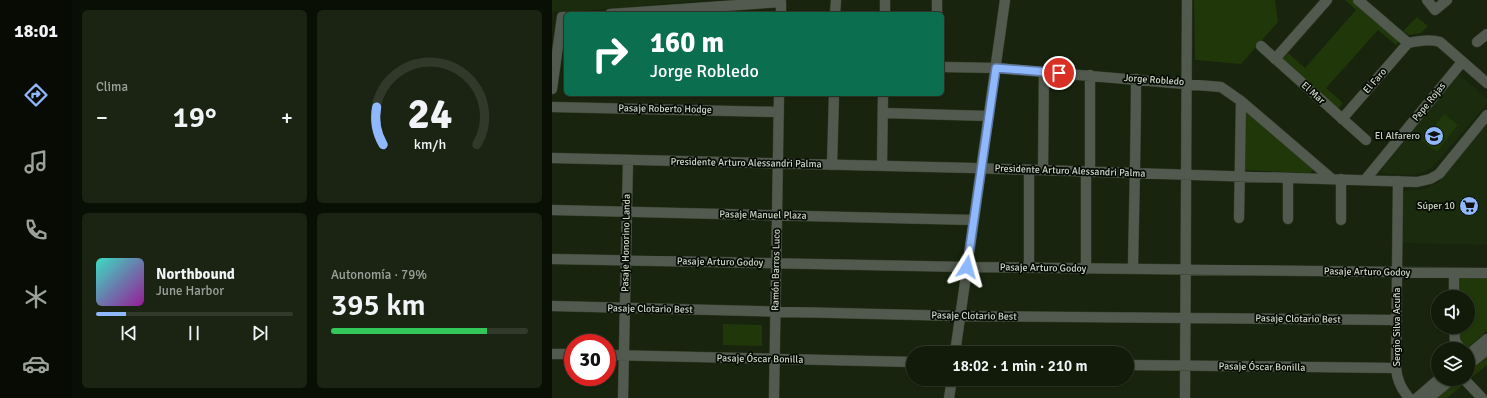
<!DOCTYPE html>
<html lang="es">
<meta charset="utf-8">
<style>
:root{--surface:#121b0a;--page:#1b2413;--text:#f1f3f6;--muted:#9ca19c;--line:#31392b;--accent:#90b8fd}
body{margin:0;font-family:Signika,sans-serif;background:var(--page);color:var(--text);height:100vh;display:flex;flex-direction:column;font-size:15px;white-space:nowrap}
*{box-sizing:border-box;margin:0}
p{font-size:13px;color:var(--muted)}
.icon{flex:none;width:22px;height:22px;fill:none;stroke:currentColor;stroke-width:2;stroke-linecap:round;stroke-linejoin:round}
.map{position:relative;flex:1;overflow:hidden}
.side{display:flex;flex-direction:column;gap:10px;padding:10px;background:#0a0f06;width:480px}
.side>*{flex:none}
.hud{position:absolute;left:12px;top:12px;width:380px;height:84px;border-radius:6px;box-shadow:0 1px 3px #0004,0 0 0 1px var(--line);background:#0b6e4f;color:#fff;overflow:hidden}
.tools{position:absolute;left:879px;top:290px;display:grid;gap:8px}
.tools a{display:grid;place-items:center;width:44px;height:44px;border-radius:50%;background:var(--surface);box-shadow:0 1px 3px #0004,0 0 0 1px var(--line);font-size:20px}
.speed{position:absolute;left:12px;top:334px;display:flex;gap:8px;font-size:20px;font-weight:700;text-align:center}
.speed>*{display:grid;place-content:center;width:52px;height:52px;border-radius:50%;background:var(--surface);box-shadow:0 1px 3px #0004,0 0 0 1px var(--line);line-height:1}
.speed .limit{border:6px solid #d22;background:#fff;color:#111}
.pin{position:absolute;display:grid;place-items:center;width:34px;height:34px;color:#fff;margin:-17px;border:2px solid #fff;border-radius:50%;box-shadow:0 1px 4px #0007}
.me{position:absolute;width:44px;margin:-22px;rotate:8deg;stroke-linejoin:round;filter:drop-shadow(0 0 3px #0008)}
.turn{display:flex;align-items:center;gap:14px;height:84px;padding:0 20px;font-size:18px}
.turn .icon{width:52px;height:52px;stroke-width:2.5}
.turn b{display:block;font-size:28px;line-height:34px}
.big{font-size:30px;font-weight:600;line-height:1.1}
.side .tile{flex:1;display:flex;flex-direction:column;justify-content:center;gap:6px;min-width:0;padding:0 14px;border-radius:6px;background:var(--page)}
.side .dial{align-items:center;gap:0}
.dial svg{height:104px;overflow:visible;fill:none;stroke:var(--line);stroke-width:7;stroke-linecap:round;text-anchor:middle}
.dial text{fill:var(--text);stroke:none}
.song{display:flex;align-items:center;gap:12px}
.cover{width:48px;height:48px;border-radius:6px;background:linear-gradient(135deg,hsl(170 70% 55%),hsl(300 70% 35%))}
.played{height:4px;border-radius:2px;background:linear-gradient(90deg,var(--accent) 15%,var(--line) 15%)}
.keys{display:flex;justify-content:space-around;direction:ltr}
.heat{display:flex;justify-content:space-between;align-items:center;font-size:22px;direction:ltr}
.charge{height:6px;border-radius:3px;background:linear-gradient(90deg,#34c759 79%,var(--line) 0)}
.side .tiles{flex:1;display:grid;gap:10px;grid-template-columns:repeat(2,1fr)}
.trip{position:absolute;left:354px;top:346px;width:228px;height:40px;border-radius:20px;background:var(--surface);box-shadow:0 1px 3px #0004,0 0 0 1px var(--line);font-weight:600;line-height:40px;text-align:center}
main{display:flex;flex:1;min-height:0}
.tab-bar{display:flex;flex-direction:column;width:72px;justify-content:space-around;align-items:center;background:#070b04;color:var(--muted)}
.tab-bar .icon{width:28px;height:28px}
.tab-bar .on{color:var(--accent)}
.tab-bar b{font-size:18px;color:var(--text)}
.map>svg:first-child{display:block}
</style>
<main>
<nav class="tab-bar">
<b>18:01</b>
<svg class="icon on" aria-label="directions" viewBox="0 0 24 24"><path d="M12 3l9 9-9 9-9-9zM9 14v-3h6M13 9l2 2-2 2"/></svg>
<svg class="icon" aria-label="music" viewBox="0 0 24 24"><path d="M9 18V5l10-2v13"/><circle cx="6" cy="18" r="3"/><circle cx="16" cy="16" r="3"/></svg>
<svg class="icon" aria-label="phone" viewBox="0 0 24 24"><path d="M5 4h4l2 5-3 2q2 4 5 5l2-3 5 2v4C11 20 4 13 5 4z"/></svg>
<svg class="icon" aria-label="climate" viewBox="0 0 24 24"><path d="M12 3v18M4 7l16 10M4 17L20 7"/></svg>
<svg class="icon" aria-label="car" viewBox="0 0 24 24"><path d="M5 17H2v-5l4-1 3-4h7l3 4 3 1v5h-3M9 17h6M6 11h13"/><circle cx="7" cy="17" r="2"/><circle cx="17" cy="17" r="2"/></svg>
</nav>
<section class="side">
<div class="tiles">
<div class="tile"><p>Clima</p>
<div class="heat"><a>−</a><b class="big">19°</b><a>+</a></div>
</div>
<div class="tile dial"><svg viewBox="0 0 100 80">
<path d="M14 69A42 42 0 1 1 86 69"/>
<path d="M14 69A42 42 0 0 1 9 40" stroke="#90b8fd"/>
<text x="50" y="56" font-size="32" font-weight="700">24</text>
<text x="50" y="72" font-size="11">km/h</text>
</svg></div>
<div class="tile">
<div class="song"><i class="cover"></i><div><b>Northbound</b><p>June Harbor</p></div></div>
<div class="played"></div>
<div class="keys"><svg class="icon" aria-label="previous" viewBox="0 0 24 24"><path d="M18 5L8 12l10 7zM5 5v14"/></svg><svg class="icon" aria-label="pause" viewBox="0 0 24 24"><path d="M8 5v14M16 5v14"/></svg><svg class="icon" aria-label="next" viewBox="0 0 24 24"><path d="M6 5l10 7-10 7zM19 5v14"/></svg></div>
</div>
<div class="tile"><p>Autonomía · 79%</p><b class="big">395 km</b><div class="charge"></div></div>
</div>
</section>
<div class="map">
<svg width="935" height="398" viewBox="0 0 935 398">
<rect width="100%" height="100%" fill="#18240e"/>
<path fill="#1b2b0e" d="M0,0h153l-134,12h-19z
M906,74l29,24v6l-55,64 -13,6 -11,1 -29,-2z
M935,124v121l-86,-2v-52l24,-2 14,-7z"/>
<path fill="#20370a" d="M642,0h81l3,22 -37,42 -46,-4z
M793,0h7l48,41 -4,4 -18,-15 -52,58 17,15 -5,6 -56,-49 6,-7 17,15 51,-58z
M865,17l11,9 -7,7 -12,2 -6,-4z
M691,109l71,60 -4,4 -68,-3z
M892,114l14,11 -21,27 -15,-11z
M903,275l32,1v55l-21,18h-2l-8,-9v-13h12v-30h-12z
M171,324l39,1v21l-39,-1z
M935,353v12l-40,33h-14l23,-19h12v-10z"/>
<g fill="none" stroke-linecap="round" stroke-linejoin="round">
<g stroke="#35402c" stroke-width="11">
<path id="minor" d="M806,0l50,43
M875,0l8,10 12,-10
M58,14l171,-12v12
M283,14l1,-14
M333,14v-14
M385,14v-14
M925,42l10,-8
M856,43c9,-2 23,-4 32,-1l47,41
M709,46l105,94
M723,59l52,-59
M390,67l54,1 225,19 20,14 91,78
M0,89l10,-72h4
M0,107l227,5
M331,113l106,3
M790,119l66,-76
M0,158l421,10 444,14 13,-3 9,-5 48,-59
M280,165l2,-71
M330,166l1,-72
M477,170v98
M491,170l1,-98
M538,172v-97
M736,178v41
M813,180l97,-118
M846,181l-2,187c1,12 5,21 13,30
M0,210l422,10
M687,218l2,-117
M789,220v-41
M0,259l415,8 520,6
M534,269v-97
M581,269c1,-63 3,-126 3,-190
M902,273v24
M0,306l408,10 437,4
M902,327l1,14 6,8
M403,353l50,-353
M0,354h21
M55,355l306,7
M916,355l19,-16
M575,365l269,3
M916,365l19,-15
M912,379l18,19
M71,398l5,-238
M222,398l5,-304
M397,398l3,-19
M633,398l2,-398
M865,398l22,-19
M877,398l23,-19"/>
</g>
<use href="#minor" stroke="#52594e" stroke-width="10"/>
</g>
<g fill="none" stroke-linecap="round" stroke-linejoin="round">
<g stroke="#5e78a4" stroke-width="10">
<path id="route" d="M415,267l29,-199 63,5"/>
</g>
<use href="#route" stroke="#90b8fd" stroke-width="7"/>
</g>
<defs>
<g id="school-disc" transform="scale(1)"><circle r="9.5" fill="#90b8fd" stroke="#060b04"/><path d="M0-5L7-2L0 1L-7-2ZM-4 1L0 2.5L4 1V4Q0 6-4 4Z" fill="#111"/></g>
<g id="supermarket-disc" transform="scale(1)"><circle r="9.5" fill="#90b8fd" stroke="#060b04"/><path d="M-6-5.5h2.5l.6 2H6L4.5 2H-2.5L-4.4-4H-6ZM-1.5 3.2a1.3 1.3 0 1 0 .1 0ZM3 3.2a1.3 1.3 0 1 0 .1 0Z" fill="#111"/></g>
</defs>
<g fill-rule="evenodd">
<use href="#school-disc" x="882" y="136"/>
<use href="#supermarket-disc" x="917" y="206"/>
</g>
<g text-anchor="middle" dominant-baseline="central" stroke-width="3.5" stroke-linejoin="round" paint-order="stroke">
<g font-size="10" fill="#ced6c8" stroke="#060b04">
<text transform="translate(602 80) rotate(4)">Jorge Robledo</text>
<text transform="translate(823 81) rotate(-49)">El Faro</text>
<text transform="translate(761 93) rotate(42)">El Mar</text>
<text transform="translate(877 102) rotate(-51)">Pepe Rojas</text>
<text transform="translate(113 109) rotate(1)">Pasaje Roberto Hodge</text>
<text transform="translate(194 163) rotate(1)">Presidente Arturo Alessandri Palma</text>
<text transform="translate(518 171) rotate(2)">Presidente Arturo Alessandri Palma</text>
<text transform="translate(211 215) rotate(1)">Pasaje Manuel Plaza</text>
<text transform="translate(74 243) rotate(-89)">Pasaje Honorino Landa</text>
<text transform="translate(168 262) rotate(1)">Pasaje Arturo Godoy</text>
<text transform="translate(491 268) rotate(1)">Pasaje Arturo Godoy</text>
<text transform="translate(224 270) rotate(-89)">Ramón Barros Luco</text>
<text transform="translate(815 272) rotate(1)">Pasaje Arturo Godoy</text>
<text transform="translate(98 309) rotate(1)">Pasaje Clotario Best</text>
<text transform="translate(422 316) rotate(1)">Pasaje Clotario Best</text>
<text transform="translate(746 319) rotate(1)">Pasaje Clotario Best</text>
<text transform="translate(845 327) rotate(-90)">Sergio Silva Acuña</text>
<text transform="translate(208 359) rotate(1)">Pasaje Óscar Bonilla</text>
<text transform="translate(710 367) rotate(1)">Pasaje Óscar Bonilla</text>
</g>
<g font-size="10" fill="#ced6c8" stroke="#060b04" text-anchor="end">
<text x="868" y="136">El Alfarero</text>
<text x="903" y="206">Súper 10</text>
</g>
</g>
</svg>
<div class="tools">
<a><svg class="icon" aria-label="sound" viewBox="0 0 24 24"><path d="M4 9h4l5-4v14l-5-4H4zM17 9q2 3 0 6"/></svg></a>
<a><svg class="icon" aria-label="layers" viewBox="0 0 24 24"><path d="M12 4l9 5-9 5-9-5zM3 14l9 5 9-5"/></svg></a>
</div>
<div class="speed"><div class="limit">30</div></div>
<div class="pin" style="left:507px;top:73px;background:#d93025"><svg class="icon" aria-label="arrive" viewBox="0 0 24 24"><path d="M6 21V4h12l-3 4 3 4H6"/></svg></div>
<svg class="me" style="left:415px;top:267px" viewBox="-20 -20 40 40"><path d="M0-17L14 15 0 8-14 15z" fill="#90b8fd" stroke="#fff" stroke-width="4"/></svg>
<div class="trip">18:02 · 1 min · 210 m</div>
<div class="hud">
<div class="turn"><svg class="icon" aria-label="right" viewBox="0 0 24 24"><path d="M7 20v-9h11M14 6l5 5-5 5"/></svg><div><b>160 m</b>Jorge Robledo</div></div>
</div>
</div>
</main>
